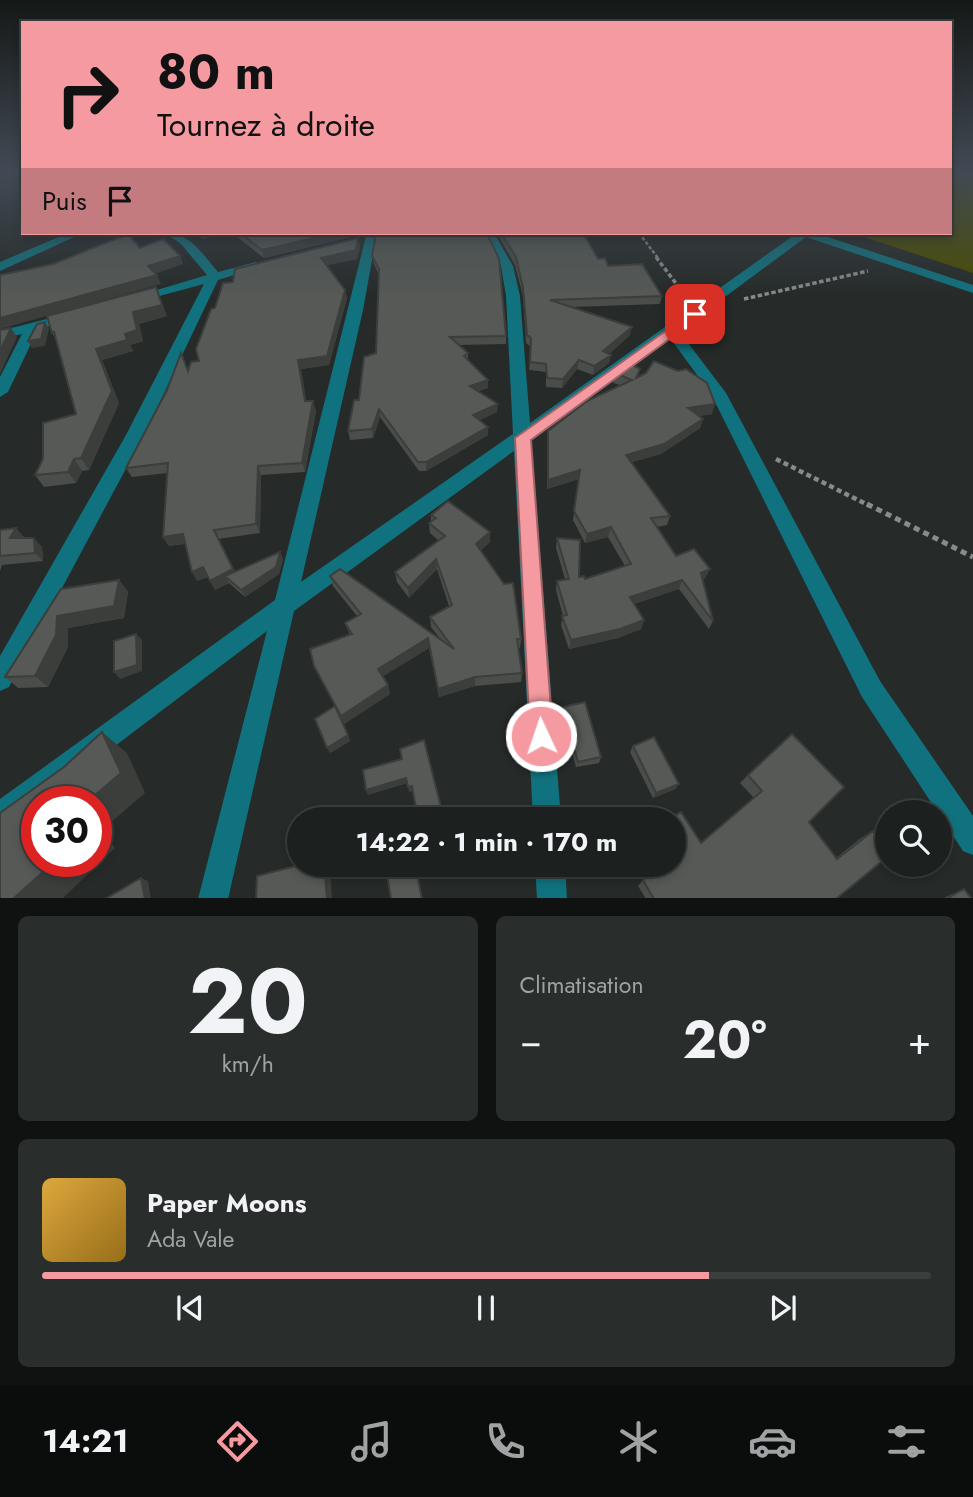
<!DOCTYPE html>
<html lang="fr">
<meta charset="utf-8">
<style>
:root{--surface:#1c201f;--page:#292d2c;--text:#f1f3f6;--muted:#a0a3a4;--line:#3a3e3d;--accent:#f49aa0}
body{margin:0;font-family:Jost,sans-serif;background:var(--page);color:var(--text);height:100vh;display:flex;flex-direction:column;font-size:26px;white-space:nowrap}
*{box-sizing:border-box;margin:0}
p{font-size:23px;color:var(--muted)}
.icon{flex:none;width:38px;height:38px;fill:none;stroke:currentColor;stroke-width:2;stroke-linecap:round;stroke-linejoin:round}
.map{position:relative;height:898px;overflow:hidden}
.panel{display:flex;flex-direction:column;gap:18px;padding:18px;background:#0f1211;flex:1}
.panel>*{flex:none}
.banner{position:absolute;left:21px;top:21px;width:931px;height:214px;border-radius:0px;box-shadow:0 4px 10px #0003,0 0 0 2px var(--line);background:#f49aa0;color:#111;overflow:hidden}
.controls{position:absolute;left:875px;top:800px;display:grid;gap:14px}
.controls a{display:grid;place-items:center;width:77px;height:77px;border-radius:50%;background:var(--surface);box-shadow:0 4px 10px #0003,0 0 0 2px var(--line);font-size:35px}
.speed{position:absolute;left:21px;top:786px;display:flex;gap:14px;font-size:35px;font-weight:700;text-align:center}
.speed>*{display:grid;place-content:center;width:91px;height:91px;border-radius:50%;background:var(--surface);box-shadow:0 4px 10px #0003,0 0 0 2px var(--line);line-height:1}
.speed .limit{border:10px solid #d22;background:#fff;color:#111}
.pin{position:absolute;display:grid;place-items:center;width:60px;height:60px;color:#fff;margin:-30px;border-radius:14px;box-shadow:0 4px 10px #0006}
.me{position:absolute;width:77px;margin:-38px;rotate:357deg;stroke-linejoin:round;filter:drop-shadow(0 0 5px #0008)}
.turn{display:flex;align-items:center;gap:24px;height:147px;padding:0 21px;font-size:32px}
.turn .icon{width:91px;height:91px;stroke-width:2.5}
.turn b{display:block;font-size:49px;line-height:60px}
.then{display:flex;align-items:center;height:66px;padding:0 21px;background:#0003;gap:14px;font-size:26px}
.big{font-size:52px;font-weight:700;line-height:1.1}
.panel .widget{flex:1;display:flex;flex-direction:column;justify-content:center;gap:10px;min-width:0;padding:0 24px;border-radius:10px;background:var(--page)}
.panel .dial{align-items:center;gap:0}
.dial b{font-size:91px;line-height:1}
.song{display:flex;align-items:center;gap:21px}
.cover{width:84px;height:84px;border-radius:10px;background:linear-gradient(135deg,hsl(40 70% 55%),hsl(40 70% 35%))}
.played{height:7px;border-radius:4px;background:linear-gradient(90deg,var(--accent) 75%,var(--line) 75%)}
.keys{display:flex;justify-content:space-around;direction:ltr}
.heat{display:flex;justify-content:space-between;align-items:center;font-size:38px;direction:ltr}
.panel .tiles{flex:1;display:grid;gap:18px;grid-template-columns:1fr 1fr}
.widget:last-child{grid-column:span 2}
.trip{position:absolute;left:287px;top:807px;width:399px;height:70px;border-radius:35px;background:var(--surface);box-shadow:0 4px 10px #0003,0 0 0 2px var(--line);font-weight:700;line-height:70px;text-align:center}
.dock{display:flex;height:112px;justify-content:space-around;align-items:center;background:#0b0d0c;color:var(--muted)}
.dock .icon{width:49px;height:49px}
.dock .current{color:var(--accent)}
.dock b{font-size:32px;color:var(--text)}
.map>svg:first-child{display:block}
</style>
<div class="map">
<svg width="973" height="899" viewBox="0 0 973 899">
<rect width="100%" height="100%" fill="#262b29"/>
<path fill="#4a4d00" d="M950,171h23v102l-121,-40h98z"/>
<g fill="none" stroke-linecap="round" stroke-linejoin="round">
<path stroke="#888b8a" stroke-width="2.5" stroke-dasharray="3.5 2" stroke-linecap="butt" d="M639,233l19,25"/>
<path stroke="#888b8a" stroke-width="3.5" stroke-dasharray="4.5 2.5" stroke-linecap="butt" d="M656,257l31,41
M744,299l124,-28"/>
<path stroke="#888b8a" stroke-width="4.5" stroke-dasharray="5 3.5" stroke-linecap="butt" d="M776,459l94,47"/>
<path stroke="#888b8a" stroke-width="5" stroke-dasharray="6 4.5" stroke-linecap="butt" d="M867,504l106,53"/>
<path fill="#10727e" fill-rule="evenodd" d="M68,233h15l-83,38v-9z
M165,233c25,-1 38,22 53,39l38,-10 6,4 -44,14 -74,155 -135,252 -9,4v-35l126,-221 78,-151 -67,18 -7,-4 77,-23 -26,-31z
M484,233h10l19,33 7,30 10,127 267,-190h19l157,52v8l-167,-56 -127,94 47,62 154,288 93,135v39l-10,-4 -101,-154 -151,-303 -41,-56 -139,101 30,380h-28l-19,-368 -220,160 -66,288h-30l69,-268 -226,171h-4v3l-37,25v-31l275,-199 91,-364 10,2 -13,72 -62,272 212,-148 -7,-138 -5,-30z
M70,313l5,1v6l-37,9 -30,63 -8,5v-20l22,-43 -22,5v-8z
M535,864h30l2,35h-30z"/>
</g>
<path fill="#4a4d49" d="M192,233h30l-18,6z
M232,233h136l-104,25z
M497,233h86l15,26 10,7 54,30 -2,8 -88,3 58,28 -21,19 2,1 -2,8 -16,12 -16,-6 -15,19 -16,-1v-15l-17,-2 2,-23 -5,-4 -3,-47 -8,-31z
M358,238l2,9 -3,12 -30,6 18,25 2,8 -18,67 -28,4 5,32 10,10 -11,61 -44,3 -1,58 -42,6 17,32 48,-12 -4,15 -34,23 -16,-14 -14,7 -7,-13 -11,4 -12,-37 -16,2 -6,-9 4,-64 -35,4 -6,-9 62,-97 11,-10 16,-53 18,-26z
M372,256l134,80v8l-47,1 9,8v7l20,28 -10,3 19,21 -17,8 8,7v8l-62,36h-7l-39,-54 -7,21 -23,2 -2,-9 28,-78 3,-78 -5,-11z
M167,316l-28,8 4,17 -13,4 3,6 -31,9 17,43 -30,67 -7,1 -6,12 -32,4 -9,-12 41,-61 -19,-73 -5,-8z
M640,369l-2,8 74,37 -13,2 4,3 -3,9 -39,26 -29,8 38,54 -3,9 -10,2 19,29 34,13 -5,9 -2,1 10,42 -4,8 -30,-40 -45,15 10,16 -3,9 -23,9 -49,11 -8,-24 2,-9 -7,-26 1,-9 8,-2 -9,-31 1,-10 22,39 6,2 40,-13 -17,-29 -23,6 -12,-23 6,-41 -32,10 1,-58 72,-46 -7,-2 2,-10z
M431,515l59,17v10l-9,8 40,89 -1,9h-2l4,25 -1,9 -46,4 -36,11 -10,-49 -46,28 5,9 2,9 -46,30 -6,-12 12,29 -20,12 5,-47 -21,-40 36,-31 -5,-12 12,-7 -24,-30 -3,-10 111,64 -10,-13 -1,-10 19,-11 -12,-37 -28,29 -12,-16 -2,-10 44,-31 -9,-8 -1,-10 2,-2z
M0,530l24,7 -1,1 19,9 1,14 -41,4 -2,6z
M119,580l9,12 -4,26 -56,10v19l-20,40 -30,1 -13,-11z
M563,707l38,50 -2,6 -23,4 -15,-54z
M633,746l46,38 -4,5 -22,9 -23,-46z
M748,775l61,47 27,36 25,-20 12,-7 -37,68h-190l-8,-13 5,-6 32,-21 -1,-2v-38l27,24 53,-45 -14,-15z
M587,864h30v9l-2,4 -27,-1z
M964,889l8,10h-30l10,-5z"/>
<path fill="#3c3e3c" d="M201,233h21l-18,6z
M335,233h33l-104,25 -2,-8z
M358,238l2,9 -3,12 -34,7 -2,-8z
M180,256l3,8 -31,11 -4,-9z
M157,275l4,9 -161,45v-11z
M156,287l11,29 -28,8 4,17 -13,4 3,6 -31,9 17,43 -30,67 -8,-12 15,-109 29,-15 8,-22z
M345,290l2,8 -18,67 -28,4 7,42 -10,-51z
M45,322l4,7 -4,17 -13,2 -4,-7z
M632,327l-2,8 -28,25 1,-9z
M11,328l6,9 -17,37v-23z
M611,355l-2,8 -16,12 1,-9z
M579,360l-2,9 -15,19 1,-9z
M488,380v8l-18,6v-8z
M313,401l3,10 -11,61 -3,-9z
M498,404l-1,8 -24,11v-8z
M715,404l-3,10 -27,4 3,-10z
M379,409l1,8 -7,21 -1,-9z
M703,419l-3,9 -39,26 -37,10 2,-9z
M488,427v8l-62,36v-9z
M74,459l8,12 -6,12 -8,-11z
M258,466l3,9 -1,58 -4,-9z
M580,470l-1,9 -32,10 1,-9z
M611,527l-3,10 -23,6 2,-9z
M16,528l8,9 -6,10 -8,-9z
M214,530l24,48 -13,-2 4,7 -14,7 -5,-9z
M490,532v10l-14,12v-10z
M183,534l5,9 -19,3 -6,-9z
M34,538l8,9 1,14 -8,-8z
M280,552l3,7 -4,15 -34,23 -4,-7z
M436,559l1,10 -28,29 -1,-10z
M203,567l6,9 -12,5 -5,-9z
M710,569l-5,9 -8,4 4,-9z
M119,580l9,12 -4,26 -56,10v19l-20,40 -13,-11 22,-60z
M682,580l-3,9 -52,17 3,-9z
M644,620l-3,9 -23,9 -49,11 2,-9z
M136,634l6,6v31l-22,8 -6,-7z
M428,638l1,10 -49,30 -2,-9z
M475,677v9l-36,11 -1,-8z
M388,685l2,9 -46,30 -3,-8z
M102,732l25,21 18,40 -43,37 13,18 -53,51h-49l42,-38h41v-59h-9z
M348,735l2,6 -20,12 -3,-5z
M406,778l2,5 -40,12 -2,-5z
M679,784l-4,5 -22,9 3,-5z
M412,786l1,5 -4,1 -1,-5z
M324,864h3l3,3 2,32h-5z
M421,864h12l-11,3z
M141,878l7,3 3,18h-6z"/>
<path fill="#565955" stroke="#3c3e3c" stroke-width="2" d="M240,233h95l-73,17z
M382,233h105l12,26 7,77 -56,1 18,16 -4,3 24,24 -18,6 28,18 -25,11 15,12 -62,35h-8l-39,-53 -7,20 -24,2 6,-31h5l5,-43 12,-4 3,-84 -7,-13 4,-22z
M501,233h82l15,26 7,-1 3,8 34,-2 20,32 -112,4 82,27 -29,24 8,4 -17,11 -15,-6 -16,19 -16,-1 -1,-14 -16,-2 1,-24 -4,-3 -4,-47 -7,-31z
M128,234l12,14 23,-9 17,17 -32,10 9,9 -157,43v-43l53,-11z
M358,238l-2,12 -35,8 24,32 -18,66 -29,4 7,41h8l-11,62 -44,3 -2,58 -42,6 19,39 -23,12 -7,-14 -11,5 -9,-38 -20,3 5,-74 -42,5 41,-78 14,-37 7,18 3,-9 8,-1 -3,-12 15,-40 4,-1 8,-25 10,-1 2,-13z
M156,287l6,18 -29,7 4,18 -12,4 2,6 -31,9 16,42 -31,67 -7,1 -6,13 -33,3 8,-16v-36l33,-9 -22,-82 -2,1 -5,-17z
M45,322l-4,17 -13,2 9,-17z
M11,328l-11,23v-21z
M654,361l24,10 8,-2 21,14 8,21 -27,4 15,11 -39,25 -38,11 44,61 -19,2 25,38 18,-7 16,20 -9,4 12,48 -31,-41 -52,17 14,23 -24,9 -49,11 -9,-24 5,-1 -10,-34 12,-2 -12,-41 23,2 -1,37 5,-1 1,3 46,-15 -20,-37 -24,7 -13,-23 6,-41 -32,10v-49l39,-30 45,-21 -17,-7 14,-10 11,6 -4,9 10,-5z
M448,501l42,31 -14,12 28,40 9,-1 8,56h-4l5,34 -47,4 -37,12 -10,-51 -50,31 10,16 -47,31 -27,-50 -4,-17 42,-15 -7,-11 16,-9 -31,-38 10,-7 114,80 -24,-32 22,-12 -16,-46 -28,29 -13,-16 50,-36 -16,-13 7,-5 -5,-3z
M16,528l-6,10h24l1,15 -35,3v-26z
M280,552l-4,15 -35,23 -16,-14z
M119,580l-5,26 -57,10 -1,19 -21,41 -30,1 56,-88z
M136,634l1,31 -23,7v-31z
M585,702l16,55 -23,5 -15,-55z
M335,706l13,29 -21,13 -12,-29z
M102,732l19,41 -34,29h-50v59h18l-42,38h-13v-86l64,-46z
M792,734l52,53 -35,35 28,37 36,-28 14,18v8l-51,42h-182l-11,-19 24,-16h7v-4l8,-5 -8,-14v-22h-4l11,-7 20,31 61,-52 -14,-16z
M654,737l25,47 -23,9 -23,-47z
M424,740l20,79h-26l-6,-33 -4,1 -2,-9 -40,12 -3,-20 39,-11 -2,-10z
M304,864h20l3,35h-71l1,-23z
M412,864h3l7,35h-31l-4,-24z
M590,864h27v9l-27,-1z
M141,878l4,21h-40z
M964,889l8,10h-26z"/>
<linearGradient id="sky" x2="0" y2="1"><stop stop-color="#151817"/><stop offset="0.58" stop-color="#414a54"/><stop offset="1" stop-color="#414a54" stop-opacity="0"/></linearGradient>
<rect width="973" height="297" fill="url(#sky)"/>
<path fill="#f49aa0" stroke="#9f6468" stroke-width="2" d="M695,310l6,4 -1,3 -169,123 22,296 -3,8 -9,4 -8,-4 -3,-8 -15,-298z"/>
</svg>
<div class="controls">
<a><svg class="icon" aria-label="search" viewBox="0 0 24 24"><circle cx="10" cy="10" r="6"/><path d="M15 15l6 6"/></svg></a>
</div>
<div class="speed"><div class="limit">30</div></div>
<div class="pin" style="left:695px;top:314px;background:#d93025"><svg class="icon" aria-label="arrive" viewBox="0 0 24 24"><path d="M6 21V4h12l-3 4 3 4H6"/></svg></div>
<svg class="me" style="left:541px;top:736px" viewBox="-20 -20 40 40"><circle r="17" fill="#f49aa0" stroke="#fff" stroke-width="3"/><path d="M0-11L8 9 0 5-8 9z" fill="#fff"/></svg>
<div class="trip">14:22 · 1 min · 170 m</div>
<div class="banner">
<div class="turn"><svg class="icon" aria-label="right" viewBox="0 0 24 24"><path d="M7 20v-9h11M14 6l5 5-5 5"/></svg><div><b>80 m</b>Tournez à droite</div></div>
<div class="then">Puis<svg class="icon" aria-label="arrive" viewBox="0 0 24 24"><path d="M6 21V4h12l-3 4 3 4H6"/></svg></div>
</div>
</div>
<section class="panel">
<div class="tiles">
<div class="widget dial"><b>20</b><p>km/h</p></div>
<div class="widget"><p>Climatisation</p>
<div class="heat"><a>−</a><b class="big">20°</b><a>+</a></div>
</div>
<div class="widget">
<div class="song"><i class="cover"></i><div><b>Paper Moons</b><p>Ada Vale</p></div></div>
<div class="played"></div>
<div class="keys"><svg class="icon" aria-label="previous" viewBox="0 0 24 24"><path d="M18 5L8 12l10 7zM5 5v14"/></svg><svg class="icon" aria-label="pause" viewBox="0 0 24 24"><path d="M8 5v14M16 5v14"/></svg><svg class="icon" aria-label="next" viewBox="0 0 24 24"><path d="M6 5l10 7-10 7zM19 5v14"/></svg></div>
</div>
</div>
</section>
<nav class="dock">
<b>14:21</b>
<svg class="icon current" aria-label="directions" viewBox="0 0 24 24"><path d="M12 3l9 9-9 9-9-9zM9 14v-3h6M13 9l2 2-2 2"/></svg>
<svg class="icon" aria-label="music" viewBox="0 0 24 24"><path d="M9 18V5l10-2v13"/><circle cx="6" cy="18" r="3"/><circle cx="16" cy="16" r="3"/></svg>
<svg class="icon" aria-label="phone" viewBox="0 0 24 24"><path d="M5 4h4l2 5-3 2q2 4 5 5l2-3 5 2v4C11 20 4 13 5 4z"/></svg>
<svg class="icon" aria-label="climate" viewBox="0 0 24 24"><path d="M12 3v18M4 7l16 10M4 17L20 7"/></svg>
<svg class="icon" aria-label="car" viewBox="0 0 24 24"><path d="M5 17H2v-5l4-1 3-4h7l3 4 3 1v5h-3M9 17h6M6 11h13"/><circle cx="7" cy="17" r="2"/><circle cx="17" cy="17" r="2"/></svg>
<svg class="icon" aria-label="filters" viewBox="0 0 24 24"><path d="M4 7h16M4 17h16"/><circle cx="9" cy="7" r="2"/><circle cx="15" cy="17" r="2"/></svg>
</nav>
